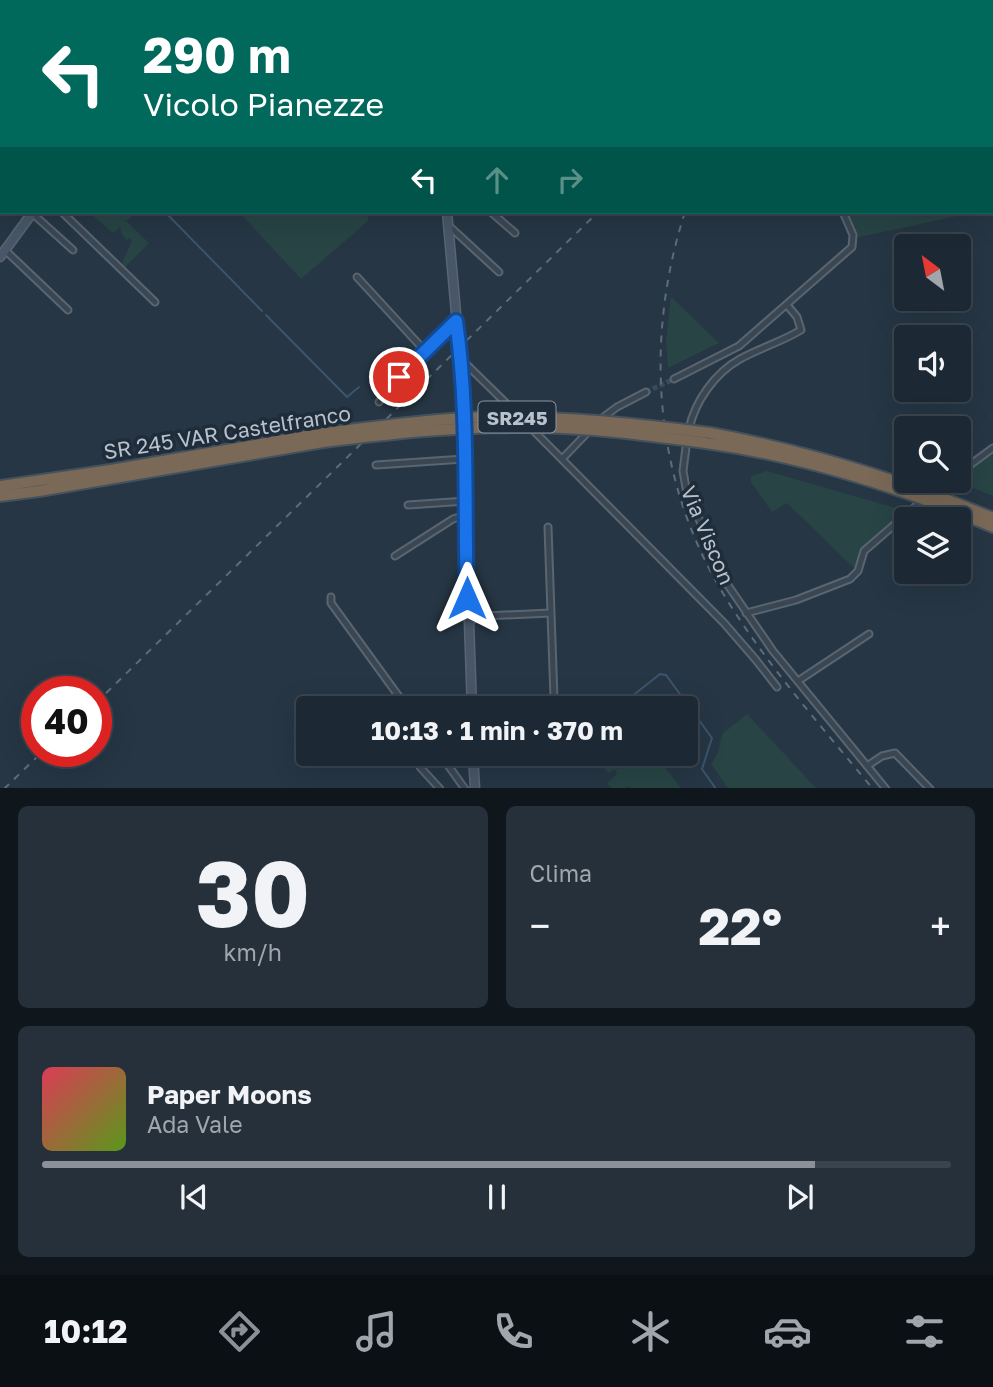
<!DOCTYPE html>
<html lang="it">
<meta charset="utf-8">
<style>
:root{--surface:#1c2833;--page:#25303b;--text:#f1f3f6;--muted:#a0a6ac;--line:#3a444e;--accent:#8c9099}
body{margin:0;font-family:"Golos Text",sans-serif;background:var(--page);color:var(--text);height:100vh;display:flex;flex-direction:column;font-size:26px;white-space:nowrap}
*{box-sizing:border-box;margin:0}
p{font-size:23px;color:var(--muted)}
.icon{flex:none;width:38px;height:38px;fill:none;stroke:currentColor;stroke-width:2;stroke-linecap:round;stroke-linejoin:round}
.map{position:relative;height:788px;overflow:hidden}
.drawer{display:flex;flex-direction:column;gap:18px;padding:18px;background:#0f161c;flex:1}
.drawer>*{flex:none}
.banner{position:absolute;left:0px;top:0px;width:994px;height:214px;box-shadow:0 7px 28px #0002,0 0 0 2px var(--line);background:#00695c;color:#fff;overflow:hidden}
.needle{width:46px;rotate:328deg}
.buttons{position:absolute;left:894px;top:234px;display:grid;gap:14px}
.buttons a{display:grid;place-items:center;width:77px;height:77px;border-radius:7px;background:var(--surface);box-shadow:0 7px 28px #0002,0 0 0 2px var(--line);font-size:35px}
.speed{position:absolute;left:21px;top:676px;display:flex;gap:14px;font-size:35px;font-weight:700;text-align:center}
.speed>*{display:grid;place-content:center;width:91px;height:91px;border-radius:50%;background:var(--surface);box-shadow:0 7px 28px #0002,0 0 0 2px var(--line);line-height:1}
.speed .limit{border:10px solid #d22;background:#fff;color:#111}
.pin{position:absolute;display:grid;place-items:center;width:60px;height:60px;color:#fff;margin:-30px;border:4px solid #fff;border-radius:50%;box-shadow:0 2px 7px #0007}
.me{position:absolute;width:77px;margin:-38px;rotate:0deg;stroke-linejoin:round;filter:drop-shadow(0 0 5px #0008)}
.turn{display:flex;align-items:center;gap:24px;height:147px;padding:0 28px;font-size:32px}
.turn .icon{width:91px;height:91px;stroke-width:2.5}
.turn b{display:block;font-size:49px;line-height:60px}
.lanes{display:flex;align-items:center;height:66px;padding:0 28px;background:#0003;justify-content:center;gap:35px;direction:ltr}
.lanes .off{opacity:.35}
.big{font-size:52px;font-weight:700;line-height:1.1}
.drawer .card{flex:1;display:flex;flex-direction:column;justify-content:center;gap:10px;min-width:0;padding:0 24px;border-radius:10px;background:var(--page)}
.drawer .dial{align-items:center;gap:0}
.dial b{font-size:91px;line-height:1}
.song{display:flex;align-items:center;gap:21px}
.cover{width:84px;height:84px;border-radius:10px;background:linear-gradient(135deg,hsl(350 70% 55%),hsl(90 70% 35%))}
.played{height:7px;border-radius:4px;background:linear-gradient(90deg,var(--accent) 85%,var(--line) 85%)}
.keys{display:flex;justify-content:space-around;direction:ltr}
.heat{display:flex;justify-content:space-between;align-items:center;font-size:38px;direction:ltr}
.drawer .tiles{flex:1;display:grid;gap:18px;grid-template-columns:1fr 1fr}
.card:last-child{grid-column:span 2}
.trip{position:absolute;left:296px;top:696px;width:402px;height:70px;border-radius:7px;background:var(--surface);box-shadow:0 7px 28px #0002,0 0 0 2px var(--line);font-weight:700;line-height:70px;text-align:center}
.dock{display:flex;height:112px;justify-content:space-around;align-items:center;background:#0b1014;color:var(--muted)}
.dock .icon{width:49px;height:49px}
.dock .current{color:var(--accent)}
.dock b{font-size:32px;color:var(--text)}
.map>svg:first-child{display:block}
</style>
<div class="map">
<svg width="993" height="789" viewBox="0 0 993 789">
<rect width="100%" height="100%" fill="#263644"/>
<path fill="#284445" d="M89,212h48l-11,9 23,22 -25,25 -3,-3 11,-24 -2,-3 -3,2 -5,-5 -2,-8 -7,6z
M239,212h131l-3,10 -66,57z
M845,212h126v1l-116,25z
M671,297l48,46 -51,25 -2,-26z
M993,450v46l-37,-15h3v-4z
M767,471l139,40 -42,36 -5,7 -4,15 -68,-66 -15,9 -21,-30v-6z
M747,714l69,74h-88l-17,-24 7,-12 4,-18z
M572,754h83l26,34h-51l-2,-2 -4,2h-13l-4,-5 10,-9 -2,-5 -7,4 -13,-16c-8,5 -14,1 -23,-3z"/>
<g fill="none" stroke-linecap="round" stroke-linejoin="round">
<path stroke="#3b556d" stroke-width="2" d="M165,212l97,99
M22,219l5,-7
M13,231l6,-8
M0,249l1,-1
M266,315l81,82 12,-10
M616,709l44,-35 6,1 46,63 -10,31 14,20"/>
<path stroke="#3c4b59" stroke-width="5" stroke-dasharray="5 2.5" stroke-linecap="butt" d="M646,392l28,-13"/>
<g stroke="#596571" stroke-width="9">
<path id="street" d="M467,0l2,2
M542,0l2,2
M627,0l2,2
M584,2l1,-2
M0,37h2
M62,212l93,90
M491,212l24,21
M32,213l41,37
M448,225l51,47
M5,250l63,60
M357,277l68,74
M460,358l59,58
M674,379l65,-33 113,-99 1,-12 -10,-23
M379,402l27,-35 50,-46
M601,419l16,-12 29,-15
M531,428l193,195 32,37 21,27
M689,429c6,-28 26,-56 51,-70 20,-11 41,-17 61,-29l-4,-13 -10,-12
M687,439l-4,32 3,17 39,93 48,70 113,138
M562,459l27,-28
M376,465l88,-6
M959,473l34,-25
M941,487l8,-6
M408,505l58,-4
M395,556l58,-37 13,-4
M331,597v6l77,106
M746,613l50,-13 54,-21 8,-8 6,-20 52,-45
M468,621l17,-5 66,-3
M798,681l71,-47
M484,709l64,-4 6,-6 -6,-172
M440,754l25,35
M867,766l15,-10 13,-3 35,36
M420,767l20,22"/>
</g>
<g stroke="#596571" stroke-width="11">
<path id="secondary" d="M445,0v2
M189,2l1,-2
M447,212l13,146 12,351
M0,257l33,-45
M473,754l2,35"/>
</g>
<g stroke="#45525e" stroke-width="14">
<path id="highway" d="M710,433c98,18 191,47 283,85
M706,443c99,14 196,45 287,84
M0,486l111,-16 213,-37
M0,496l39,-5 284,-49"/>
</g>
<use href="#street" stroke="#3a4753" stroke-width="5"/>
<use href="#secondary" stroke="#485667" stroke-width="8"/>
<use href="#highway" stroke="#7a6957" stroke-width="10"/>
<path stroke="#5c6c7b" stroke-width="2" stroke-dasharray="7 7" stroke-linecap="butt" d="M800,2l3,-2
M827,2l2,-2
M841,2l2,-2
M0,44h2
M685,212c-41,127 -32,267 39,383 42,69 97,131 149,194
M96,703l502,-491
M4,789l39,-38"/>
<g stroke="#45525e" stroke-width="14" stroke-linecap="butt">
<path id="highway-bridge" d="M324,433c58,-7 118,-16 177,-16 70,0 140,7 209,16
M323,442c67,-8 135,-16 202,-15 61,0 121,8 181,16"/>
</g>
<use href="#highway-bridge" stroke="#7a6957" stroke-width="10"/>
</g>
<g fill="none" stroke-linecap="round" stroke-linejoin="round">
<g stroke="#114b97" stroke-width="18">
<path id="route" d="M399,377l57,-56c13,90 8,186 11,277"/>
</g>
<use href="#route" stroke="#1a73e8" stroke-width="12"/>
</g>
<g text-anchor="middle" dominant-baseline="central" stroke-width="7" stroke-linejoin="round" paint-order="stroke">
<rect fill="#1f2c39" stroke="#8a95a1" stroke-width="2" x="478.5" y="401.5" width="77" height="31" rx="5"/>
<g font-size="19" font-weight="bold" fill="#b8c2cd">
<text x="517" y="417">SR245</text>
</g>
<g font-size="21" fill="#b8c2cd" stroke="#1f2c39">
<text transform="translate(227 432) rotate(-9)">SR 245 VAR Castelfranco</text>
<text transform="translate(708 535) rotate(67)">Via Viscon</text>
</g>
</g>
</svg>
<div class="buttons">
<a><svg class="needle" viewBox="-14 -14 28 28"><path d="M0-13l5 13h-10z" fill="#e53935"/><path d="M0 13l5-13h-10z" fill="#a0a6ac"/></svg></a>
<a><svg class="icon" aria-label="sound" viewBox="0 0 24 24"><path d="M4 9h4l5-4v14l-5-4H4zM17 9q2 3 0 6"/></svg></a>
<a><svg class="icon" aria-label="search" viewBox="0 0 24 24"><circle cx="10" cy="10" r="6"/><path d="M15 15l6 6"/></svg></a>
<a><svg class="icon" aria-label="layers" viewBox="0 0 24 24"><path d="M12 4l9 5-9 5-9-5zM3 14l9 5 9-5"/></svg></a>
</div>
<div class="speed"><div class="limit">40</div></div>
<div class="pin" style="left:399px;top:377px;background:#d93025"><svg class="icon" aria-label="arrive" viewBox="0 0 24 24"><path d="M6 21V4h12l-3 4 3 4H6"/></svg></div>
<svg class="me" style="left:467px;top:598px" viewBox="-20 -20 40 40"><path d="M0-17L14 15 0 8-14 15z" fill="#1a73e8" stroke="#fff" stroke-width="4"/></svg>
<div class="trip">10:13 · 1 min · 370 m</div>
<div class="banner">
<div class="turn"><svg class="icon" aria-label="left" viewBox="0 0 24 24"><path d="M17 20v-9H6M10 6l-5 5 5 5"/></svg><div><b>290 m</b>Vicolo Pianezze</div></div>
<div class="lanes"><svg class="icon" aria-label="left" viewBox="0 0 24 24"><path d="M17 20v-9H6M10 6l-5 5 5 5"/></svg><svg class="icon off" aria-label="ahead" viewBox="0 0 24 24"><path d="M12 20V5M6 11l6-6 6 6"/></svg><svg class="icon off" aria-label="right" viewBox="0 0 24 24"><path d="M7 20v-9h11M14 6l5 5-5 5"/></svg></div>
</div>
</div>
<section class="drawer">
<div class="tiles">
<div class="card dial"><b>30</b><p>km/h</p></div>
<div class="card"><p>Clima</p>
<div class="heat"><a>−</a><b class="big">22°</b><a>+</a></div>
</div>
<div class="card">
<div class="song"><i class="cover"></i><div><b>Paper Moons</b><p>Ada Vale</p></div></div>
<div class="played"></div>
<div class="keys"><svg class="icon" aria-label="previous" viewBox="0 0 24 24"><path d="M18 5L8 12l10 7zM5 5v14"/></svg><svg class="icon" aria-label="pause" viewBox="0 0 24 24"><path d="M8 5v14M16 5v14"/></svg><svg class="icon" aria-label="next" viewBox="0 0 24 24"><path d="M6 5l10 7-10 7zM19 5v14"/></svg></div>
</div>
</div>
</section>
<nav class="dock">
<b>10:12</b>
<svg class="icon current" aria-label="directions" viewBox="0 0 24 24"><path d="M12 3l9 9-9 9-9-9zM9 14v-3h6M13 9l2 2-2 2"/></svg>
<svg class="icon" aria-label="music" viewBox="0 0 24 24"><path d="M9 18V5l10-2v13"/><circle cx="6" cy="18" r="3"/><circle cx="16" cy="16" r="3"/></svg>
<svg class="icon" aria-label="phone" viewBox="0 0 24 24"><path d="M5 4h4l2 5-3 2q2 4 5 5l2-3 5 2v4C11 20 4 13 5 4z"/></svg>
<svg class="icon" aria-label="climate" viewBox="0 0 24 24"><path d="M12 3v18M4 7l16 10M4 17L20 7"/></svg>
<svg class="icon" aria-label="car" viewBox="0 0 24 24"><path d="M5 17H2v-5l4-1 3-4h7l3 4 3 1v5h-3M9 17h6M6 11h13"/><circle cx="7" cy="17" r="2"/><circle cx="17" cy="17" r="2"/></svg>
<svg class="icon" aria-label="filters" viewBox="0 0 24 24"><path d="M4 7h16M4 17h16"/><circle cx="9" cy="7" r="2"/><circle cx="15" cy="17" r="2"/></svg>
</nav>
